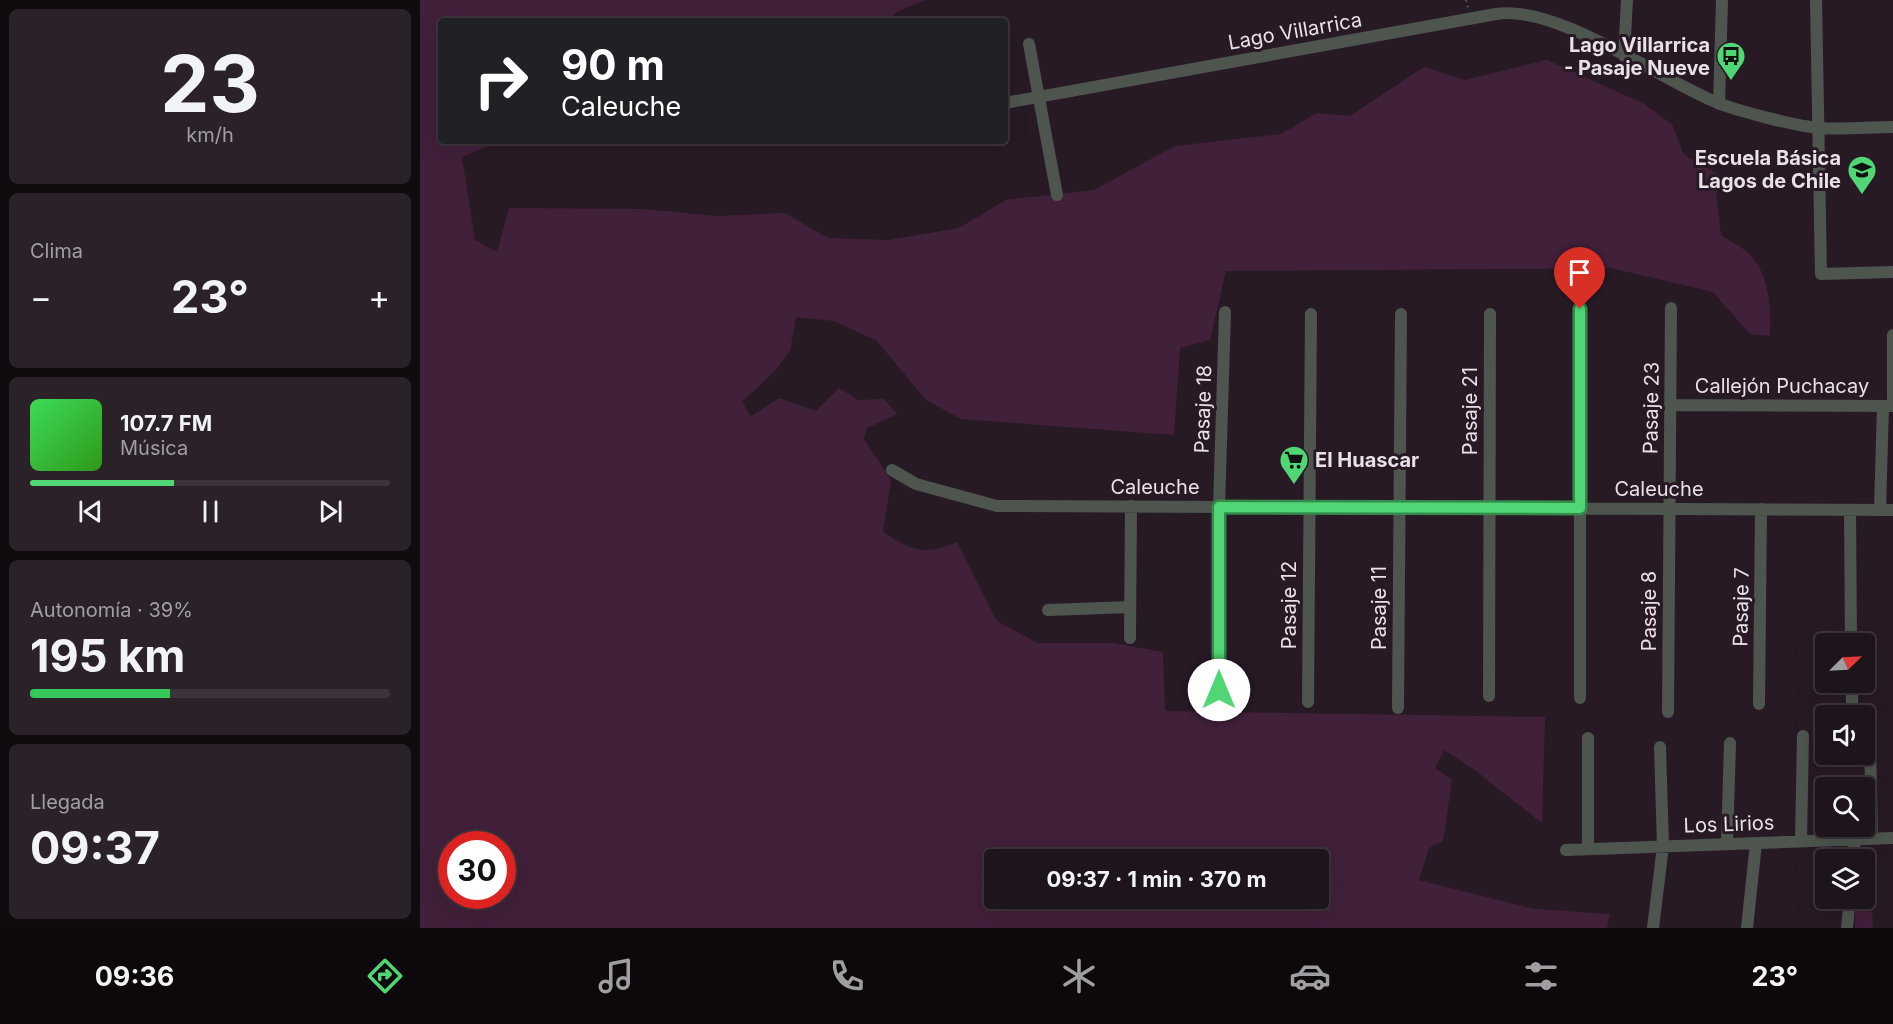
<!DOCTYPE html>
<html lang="es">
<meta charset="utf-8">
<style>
:root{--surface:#1e141c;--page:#2b2129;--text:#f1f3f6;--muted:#a19ea3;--line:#3c333b;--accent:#50d674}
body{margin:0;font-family:Inter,sans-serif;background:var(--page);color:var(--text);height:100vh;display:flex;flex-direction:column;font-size:22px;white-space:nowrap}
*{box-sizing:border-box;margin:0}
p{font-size:20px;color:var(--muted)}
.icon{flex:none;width:33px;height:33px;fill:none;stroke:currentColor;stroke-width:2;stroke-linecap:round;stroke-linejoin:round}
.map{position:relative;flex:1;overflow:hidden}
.side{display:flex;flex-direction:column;gap:9px;padding:9px;background:#100b0f;width:420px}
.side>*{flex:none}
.hud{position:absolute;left:18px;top:18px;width:570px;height:126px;border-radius:6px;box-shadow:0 6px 24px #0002,0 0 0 2px var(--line);background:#202124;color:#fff;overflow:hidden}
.needle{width:39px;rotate:66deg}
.tools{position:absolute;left:1395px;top:633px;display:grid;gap:12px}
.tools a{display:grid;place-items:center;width:60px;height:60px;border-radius:6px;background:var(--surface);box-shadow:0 6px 24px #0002,0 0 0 2px var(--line);font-size:30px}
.speed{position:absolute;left:18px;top:831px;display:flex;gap:12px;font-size:30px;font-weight:700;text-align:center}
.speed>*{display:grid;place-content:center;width:78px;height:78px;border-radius:50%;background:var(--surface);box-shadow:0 6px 24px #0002,0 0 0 2px var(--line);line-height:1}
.speed .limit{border:9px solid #d22;background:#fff;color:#111}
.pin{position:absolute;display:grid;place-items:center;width:51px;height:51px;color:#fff;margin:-62px -26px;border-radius:50% 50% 50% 0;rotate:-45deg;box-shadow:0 0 6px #0007}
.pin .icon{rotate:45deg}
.me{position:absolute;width:66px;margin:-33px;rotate:0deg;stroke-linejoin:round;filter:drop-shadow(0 0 4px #0008)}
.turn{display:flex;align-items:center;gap:21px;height:126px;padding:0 24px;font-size:27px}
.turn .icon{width:78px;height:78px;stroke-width:2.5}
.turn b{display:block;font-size:42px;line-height:51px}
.big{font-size:45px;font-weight:700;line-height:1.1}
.side .widget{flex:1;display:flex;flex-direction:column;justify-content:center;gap:9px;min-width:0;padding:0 21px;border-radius:9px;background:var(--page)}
.side .dial{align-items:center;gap:0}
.dial b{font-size:78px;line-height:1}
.song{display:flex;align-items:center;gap:18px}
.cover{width:72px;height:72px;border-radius:9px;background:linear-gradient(135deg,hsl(130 70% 55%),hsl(110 70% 35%))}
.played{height:6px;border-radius:3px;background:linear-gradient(90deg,var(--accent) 40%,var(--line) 40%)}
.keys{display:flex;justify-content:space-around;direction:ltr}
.heat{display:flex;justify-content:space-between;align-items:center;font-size:33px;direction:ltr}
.charge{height:9px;border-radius:4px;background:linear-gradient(90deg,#34c759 39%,var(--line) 0)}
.trip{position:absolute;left:564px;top:849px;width:345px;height:60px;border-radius:6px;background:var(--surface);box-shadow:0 6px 24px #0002,0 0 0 2px var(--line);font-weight:700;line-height:60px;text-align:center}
.dock{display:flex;height:96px;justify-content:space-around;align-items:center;background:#0c080b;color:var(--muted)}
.dock .icon{width:42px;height:42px}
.dock .active{color:var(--accent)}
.dock b{font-size:27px;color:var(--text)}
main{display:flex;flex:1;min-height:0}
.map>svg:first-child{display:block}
</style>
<main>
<section class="side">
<div class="widget dial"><b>23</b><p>km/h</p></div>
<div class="widget"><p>Clima</p>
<div class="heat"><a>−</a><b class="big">23°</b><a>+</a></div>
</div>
<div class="widget">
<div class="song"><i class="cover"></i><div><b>107.7 FM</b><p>Música</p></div></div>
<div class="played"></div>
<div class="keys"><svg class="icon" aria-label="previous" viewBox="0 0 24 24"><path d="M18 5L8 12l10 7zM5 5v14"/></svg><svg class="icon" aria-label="pause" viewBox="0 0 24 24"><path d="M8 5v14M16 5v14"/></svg><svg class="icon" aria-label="next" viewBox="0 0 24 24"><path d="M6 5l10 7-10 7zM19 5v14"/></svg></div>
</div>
<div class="widget"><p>Autonomía · 39%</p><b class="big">195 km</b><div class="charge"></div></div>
<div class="widget"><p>Llegada</p><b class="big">09:37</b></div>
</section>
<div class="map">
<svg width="1473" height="928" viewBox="0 0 1473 928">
<rect width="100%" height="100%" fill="#281a25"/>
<path fill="#41203a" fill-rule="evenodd" d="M0,0h505l-28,12 -11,9h-445v120h59l-38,16 13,83 22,12 12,-44 134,1 74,7 68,-3 43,25 61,2 70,-12 47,-28 88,-10 81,-44 106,-12 36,-21 33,3 74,-49 41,13 82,-20 97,44 28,20 12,31 41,23 -9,15 5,42c10,7 24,13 31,22 18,21 19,53 18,79l-20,-2 -37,-42 -102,-24 -385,3 -16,69 -30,8 -6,87 -213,-16 -35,-19 -49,-59 -43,-20 -38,-4 -6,34 -15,20 -33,31 9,14 28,-18 37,13 23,-23 19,12 26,-1 13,15 -30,14 -3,11 27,41 -8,52c30,19 40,24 74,10l40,79 40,22h76l50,9 2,59 380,6 -3,106 -66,-52 -32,-21 -9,18 17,12 -9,61 -14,7 -10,32 115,29 76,5 -3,14h-1187zM32,844h50v52h-50zM574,860h324v38h-324z
M1438,852h11l4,76h-18l1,-29 8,-1v-38l-6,-1z"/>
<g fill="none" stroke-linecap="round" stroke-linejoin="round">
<path stroke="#665963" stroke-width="2" stroke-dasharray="1.5 4.5" stroke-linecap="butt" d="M1046,0l2,8"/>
<path stroke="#4e554f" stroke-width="12" d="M1396,0l5,274 72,-2
M609,44l28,151
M1204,56l3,-56
M585,103l491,-89c60,-10 163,65 222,89 20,8 81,24 102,25 24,2 49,-1 73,-1
M1299,104l3,-104
M1250,405l223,1
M1473,406v-71
M472,470l24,14 81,22 896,4
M1430,510l1,134
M1460,510l3,-104
M628,610l82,-3
M710,638l1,-132
M1432,682v22
M799,689v-182l6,-195
M1069,696l1,-382
M1160,698v-389
M888,702l3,-388
M1339,704l2,-195
M978,708l3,-394
M1248,712l3,-404
M1168,738v111
M1450,738l2,100
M1381,841l2,-105
M1307,844l3,-101
M1146,850l327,-12
M1433,860l2,-21
M1233,928l10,-82 -3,-99
M1327,928l9,-85
M1427,928l3,-30"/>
</g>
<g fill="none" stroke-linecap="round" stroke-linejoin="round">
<g stroke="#348b4b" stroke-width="15">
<path id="route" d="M799,690v-183l361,1v-199"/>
</g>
<use href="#route" stroke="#50d674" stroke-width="10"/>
</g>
<defs>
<g id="bus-pin" transform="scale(1.5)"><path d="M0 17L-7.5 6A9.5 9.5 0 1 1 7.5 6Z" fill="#50d674" stroke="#281a25"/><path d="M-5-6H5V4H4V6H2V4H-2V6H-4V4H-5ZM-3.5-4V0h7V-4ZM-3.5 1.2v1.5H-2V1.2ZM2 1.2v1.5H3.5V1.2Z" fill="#111"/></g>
<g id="school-pin" transform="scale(1.5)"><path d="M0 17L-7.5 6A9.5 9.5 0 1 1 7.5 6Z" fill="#50d674" stroke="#281a25"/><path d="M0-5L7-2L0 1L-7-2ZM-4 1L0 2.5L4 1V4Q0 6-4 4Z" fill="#111"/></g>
<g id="supermarket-pin" transform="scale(1.5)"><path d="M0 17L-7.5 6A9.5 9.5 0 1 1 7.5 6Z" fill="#50d674" stroke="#281a25"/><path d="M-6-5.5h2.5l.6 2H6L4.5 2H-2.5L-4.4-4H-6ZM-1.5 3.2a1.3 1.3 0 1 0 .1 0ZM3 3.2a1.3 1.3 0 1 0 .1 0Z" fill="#111"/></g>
</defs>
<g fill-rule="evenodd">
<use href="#bus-pin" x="1311" y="56"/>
<use href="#school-pin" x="1442" y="170"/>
<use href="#supermarket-pin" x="874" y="460"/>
</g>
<g text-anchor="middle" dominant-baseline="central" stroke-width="6" stroke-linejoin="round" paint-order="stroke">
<g font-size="20" fill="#eae0e7" stroke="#281a25">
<text transform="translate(875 31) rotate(-10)">Lago Villarrica</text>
<text x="1362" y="386">Callejón Puchacay</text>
<text transform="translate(1231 408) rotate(-89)">Pasaje 23</text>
<text transform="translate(783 409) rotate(-88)">Pasaje 18</text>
<text transform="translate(1050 411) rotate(-90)">Pasaje 21</text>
<text x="735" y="487">Caleuche</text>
<text x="1239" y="489">Caleuche</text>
<text transform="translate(869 605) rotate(-90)">Pasaje 12</text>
<text transform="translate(1321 607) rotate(-89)">Pasaje 7</text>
<text transform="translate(959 608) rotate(-90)">Pasaje 11</text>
<text transform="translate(1229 611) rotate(-90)">Pasaje 8</text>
<text transform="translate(1309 824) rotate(-2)">Los Lirios</text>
</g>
<g font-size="20" font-weight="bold" fill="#eae0e7" stroke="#281a25" text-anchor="end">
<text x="1290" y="45">Lago Villarrica<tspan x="1290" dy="23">- Pasaje Nueve</tspan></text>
<text x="1421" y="158">Escuela Básica<tspan x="1421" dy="23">Lagos de Chile</tspan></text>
<text x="895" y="460" text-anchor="start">El Huascar</text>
</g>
</g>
</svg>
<div class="tools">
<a><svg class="needle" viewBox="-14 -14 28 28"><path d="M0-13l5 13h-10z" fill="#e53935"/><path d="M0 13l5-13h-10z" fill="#a19ea3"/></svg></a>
<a><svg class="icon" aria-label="sound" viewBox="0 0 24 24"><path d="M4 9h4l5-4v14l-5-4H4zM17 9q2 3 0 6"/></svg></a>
<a><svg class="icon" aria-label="search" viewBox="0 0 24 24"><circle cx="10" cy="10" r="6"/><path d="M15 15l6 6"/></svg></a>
<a><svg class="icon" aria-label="layers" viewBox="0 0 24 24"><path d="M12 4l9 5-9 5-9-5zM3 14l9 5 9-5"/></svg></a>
</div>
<div class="speed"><div class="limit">30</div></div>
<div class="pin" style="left:1160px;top:309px;background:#d93025"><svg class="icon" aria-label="arrive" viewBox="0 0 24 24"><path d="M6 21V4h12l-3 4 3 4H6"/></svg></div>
<svg class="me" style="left:799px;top:690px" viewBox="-20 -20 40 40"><circle r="19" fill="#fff"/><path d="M0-13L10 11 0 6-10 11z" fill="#50d674"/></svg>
<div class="trip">09:37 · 1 min · 370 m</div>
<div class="hud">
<div class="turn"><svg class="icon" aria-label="right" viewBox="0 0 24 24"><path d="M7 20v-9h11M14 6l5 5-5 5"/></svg><div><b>90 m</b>Caleuche</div></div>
</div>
</div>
</main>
<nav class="dock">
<b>09:36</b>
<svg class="icon active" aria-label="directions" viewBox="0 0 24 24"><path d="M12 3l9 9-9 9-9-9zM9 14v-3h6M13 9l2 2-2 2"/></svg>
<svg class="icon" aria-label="music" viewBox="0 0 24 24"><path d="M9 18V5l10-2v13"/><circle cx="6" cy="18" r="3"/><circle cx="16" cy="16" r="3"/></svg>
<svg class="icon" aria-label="phone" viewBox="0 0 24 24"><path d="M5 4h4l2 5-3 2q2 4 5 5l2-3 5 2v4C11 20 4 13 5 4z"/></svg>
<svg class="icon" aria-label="climate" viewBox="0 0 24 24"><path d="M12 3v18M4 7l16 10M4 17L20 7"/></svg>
<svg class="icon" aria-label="car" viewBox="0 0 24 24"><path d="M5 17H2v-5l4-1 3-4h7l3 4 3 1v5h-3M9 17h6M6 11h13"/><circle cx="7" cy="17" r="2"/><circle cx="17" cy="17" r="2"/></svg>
<svg class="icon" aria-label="filters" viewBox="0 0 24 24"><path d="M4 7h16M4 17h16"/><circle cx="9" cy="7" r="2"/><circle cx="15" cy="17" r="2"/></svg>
<b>23°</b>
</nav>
